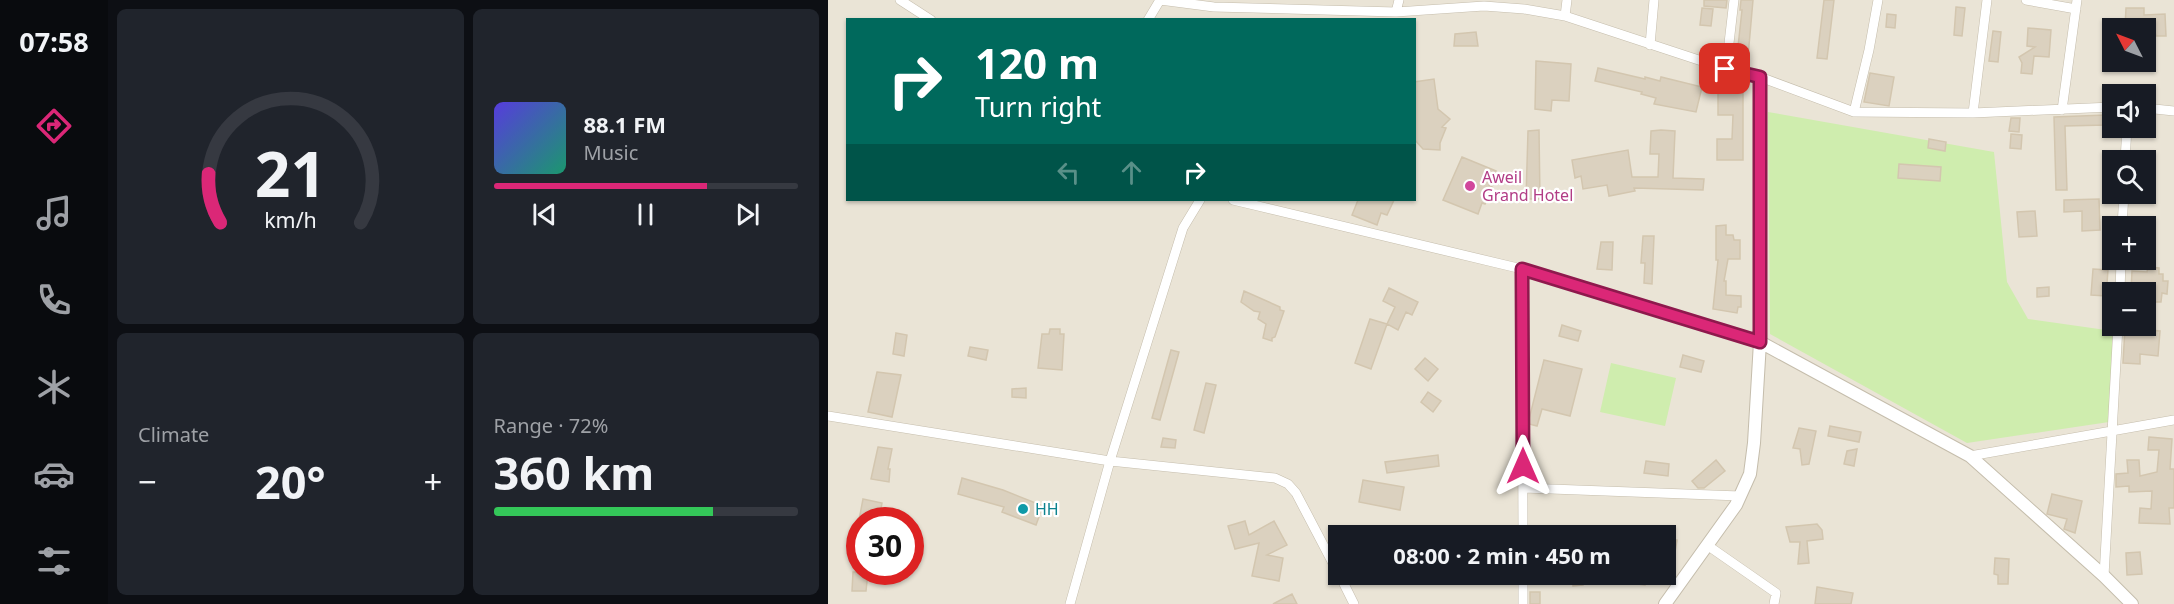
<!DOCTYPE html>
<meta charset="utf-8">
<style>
:root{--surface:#171b24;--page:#20242c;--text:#f1f3f6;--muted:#9ea1a6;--line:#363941;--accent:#db2777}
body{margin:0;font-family:"Noto Sans",sans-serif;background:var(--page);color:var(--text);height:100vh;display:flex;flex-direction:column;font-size:22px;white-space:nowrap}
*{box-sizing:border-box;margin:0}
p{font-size:20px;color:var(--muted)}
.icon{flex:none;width:33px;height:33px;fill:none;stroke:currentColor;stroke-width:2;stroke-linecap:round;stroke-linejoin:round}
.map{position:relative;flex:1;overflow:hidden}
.panel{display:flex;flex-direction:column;gap:9px;padding:9px;background:#0d0f14;width:720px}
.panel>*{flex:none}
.hud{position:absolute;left:18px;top:18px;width:570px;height:183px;border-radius:0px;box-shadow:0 2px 4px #0004;background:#00695c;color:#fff;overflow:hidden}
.needle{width:39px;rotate:312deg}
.buttons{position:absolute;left:1274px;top:18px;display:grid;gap:12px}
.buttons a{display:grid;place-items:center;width:54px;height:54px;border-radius:0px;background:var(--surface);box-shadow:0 2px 4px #0004;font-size:30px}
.speed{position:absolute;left:18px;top:507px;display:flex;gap:12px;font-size:30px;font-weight:700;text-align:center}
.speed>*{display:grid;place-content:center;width:78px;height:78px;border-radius:50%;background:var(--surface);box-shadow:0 2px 4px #0004;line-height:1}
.speed .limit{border:9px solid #d22;background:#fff;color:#111}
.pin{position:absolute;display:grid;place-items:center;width:51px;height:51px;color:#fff;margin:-26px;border-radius:12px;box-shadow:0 3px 9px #0006}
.me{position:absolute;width:66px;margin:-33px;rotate:0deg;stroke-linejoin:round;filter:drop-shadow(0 0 4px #0008)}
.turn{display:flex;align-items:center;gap:21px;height:126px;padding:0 30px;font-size:27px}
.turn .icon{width:78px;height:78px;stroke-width:2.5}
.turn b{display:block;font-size:42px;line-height:51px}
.lanes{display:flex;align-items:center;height:57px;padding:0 30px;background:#0003;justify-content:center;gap:30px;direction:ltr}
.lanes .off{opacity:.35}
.big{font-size:45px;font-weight:700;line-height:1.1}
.panel .widget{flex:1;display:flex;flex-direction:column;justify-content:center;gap:9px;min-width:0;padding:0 21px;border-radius:9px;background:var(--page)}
.panel .dial{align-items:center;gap:0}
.dial svg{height:156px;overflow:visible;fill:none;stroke:var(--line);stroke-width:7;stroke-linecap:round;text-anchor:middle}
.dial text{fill:var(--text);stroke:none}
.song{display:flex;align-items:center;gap:18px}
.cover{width:72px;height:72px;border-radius:9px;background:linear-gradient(135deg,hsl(250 70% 55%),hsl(160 70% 35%))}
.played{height:6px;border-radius:3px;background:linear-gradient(90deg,var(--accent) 70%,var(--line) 70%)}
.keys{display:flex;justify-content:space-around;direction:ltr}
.heat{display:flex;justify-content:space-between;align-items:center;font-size:33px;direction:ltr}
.charge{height:9px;border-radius:4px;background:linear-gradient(90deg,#34c759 72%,var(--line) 0)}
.panel .tiles{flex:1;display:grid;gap:9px;grid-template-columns:repeat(2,1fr)}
.trip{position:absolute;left:500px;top:525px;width:348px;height:60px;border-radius:0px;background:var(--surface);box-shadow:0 2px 4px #0004;font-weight:700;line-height:60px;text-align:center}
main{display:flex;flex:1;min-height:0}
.dock{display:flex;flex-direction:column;width:108px;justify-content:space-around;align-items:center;background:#090b0e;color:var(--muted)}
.dock .icon{width:42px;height:42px}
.dock .active{color:var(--accent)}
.dock b{font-size:27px;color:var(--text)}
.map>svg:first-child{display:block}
</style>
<main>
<nav class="dock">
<b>07:58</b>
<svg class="icon active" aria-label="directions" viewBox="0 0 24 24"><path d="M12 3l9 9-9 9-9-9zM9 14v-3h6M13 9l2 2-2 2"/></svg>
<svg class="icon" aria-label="music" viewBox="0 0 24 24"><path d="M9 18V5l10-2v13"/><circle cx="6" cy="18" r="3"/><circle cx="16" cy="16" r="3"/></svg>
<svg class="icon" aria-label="phone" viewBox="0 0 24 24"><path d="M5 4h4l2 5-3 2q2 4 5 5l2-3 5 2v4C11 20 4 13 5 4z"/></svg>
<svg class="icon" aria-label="climate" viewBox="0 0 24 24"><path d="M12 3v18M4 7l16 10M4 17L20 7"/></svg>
<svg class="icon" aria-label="car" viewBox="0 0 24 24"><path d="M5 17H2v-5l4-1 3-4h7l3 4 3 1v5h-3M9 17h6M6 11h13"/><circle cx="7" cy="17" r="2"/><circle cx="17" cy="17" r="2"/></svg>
<svg class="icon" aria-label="filters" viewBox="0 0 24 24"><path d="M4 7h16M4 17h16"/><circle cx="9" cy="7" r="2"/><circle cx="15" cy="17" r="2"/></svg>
</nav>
<section class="panel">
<div class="tiles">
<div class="widget dial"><svg viewBox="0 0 100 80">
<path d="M14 69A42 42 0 1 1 86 69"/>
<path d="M14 69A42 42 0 0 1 8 44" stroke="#db2777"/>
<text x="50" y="56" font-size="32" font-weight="700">21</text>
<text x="50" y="72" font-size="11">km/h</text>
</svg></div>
<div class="widget">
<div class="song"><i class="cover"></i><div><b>88.1 FM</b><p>Music</p></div></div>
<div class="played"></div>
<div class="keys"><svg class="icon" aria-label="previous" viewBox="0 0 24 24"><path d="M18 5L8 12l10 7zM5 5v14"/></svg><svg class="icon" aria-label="pause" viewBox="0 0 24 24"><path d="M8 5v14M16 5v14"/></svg><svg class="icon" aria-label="next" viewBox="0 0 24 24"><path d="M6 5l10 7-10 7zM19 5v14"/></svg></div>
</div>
<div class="widget"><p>Climate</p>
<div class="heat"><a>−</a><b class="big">20°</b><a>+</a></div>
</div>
<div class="widget"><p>Range · 72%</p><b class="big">360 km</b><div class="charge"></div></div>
</div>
</section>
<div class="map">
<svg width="1346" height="604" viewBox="0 0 1346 604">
<rect width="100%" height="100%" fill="#f5f2e8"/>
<path fill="#eae4d6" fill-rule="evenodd" d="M0,0h1346v604h-1346zM20,20h566v180h-566zM1284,28h33v34h-33zM1284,94h33v34h-33zM1284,160h33v34h-33zM1284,226h33v34h-33zM1284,292h33v34h-33zM32,520h50v52h-50zM510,536h327v38h-327z"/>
<path fill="#cfedae" d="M940,112l226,40 13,130 21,37 85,12 -4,91 -142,21 -197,-109z
M783,363l65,15 -11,48 -65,-14z"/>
<path fill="#dbd1bf" stroke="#d3c6af" stroke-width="1.5" d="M876,0h23l-1,8 -22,-2z
M913,0h12l-5,57 -11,-1 5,-46h-2z
M996,0h10l-7,59 -10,-1z
M1128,7l9,1 -3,28 -8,-1z
M874,8l11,1 -2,17 -11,-1z
M1298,8h18v7l21,-1 1,22h-10l-1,-5 -9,-3h-21z
M1059,14l9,1 -1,13 -9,-1z
M1200,28l23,2 -2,27 -15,-1 -2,18 -11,-1 1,-10 -3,-6 16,-10 -8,-1z
M1165,31l8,1 -3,30 -9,-1z
M648,32l2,14h-24l1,-12z
M708,61l35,3 -2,37 -17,-1 -1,11 -16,-2z
M770,68l47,11v-2l15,4 1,-4 41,10 -6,25 -42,-8 2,-6 -15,-4 1,-2 -47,-11z
M1042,73l24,4 -5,29 -25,-4z
M606,79l4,30 12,10 -8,8 4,1 -6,15v7l-17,-1 -9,-10v-57z
M890,92h25v68h-26v-21h15l1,-24h-15z
M1278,115v10l-41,1 2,64h-11l-2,-73z
M1183,118h9l-1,14 -10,-1z
M711,130l1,69h-14l2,-68z
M833,130l14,1 -2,47 31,1 -1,11 -69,-2 1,3 -26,5 -2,-11 -24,4 -2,-13 -6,2 -3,-18 56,-10 4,27h26l1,-23h-9l1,-23z
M1183,134l11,1 -1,14 -11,-1z
M1101,139l17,3 -1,9 -17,-3z
M634,157l34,14 -7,15 3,1 -7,17 -3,-1 -4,11 -35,-14z
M1071,164l42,3 -1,14 -42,-3z
M1271,199l1,31 -18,1v-20l-18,1v-12z
M530,200h36l-7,15 -6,-2 -4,12 -25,-10z
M1207,211l2,25 -18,1 -2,-25z
M898,225v10h7l1,5h6v19h-12l-4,22h2v14l15,1v11h-3l-1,6 -24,-4 5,-49h-2v-34z
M815,236h11l-2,48 -8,-1 1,-20h-4z
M773,242h12l-1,28 -15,-1z
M1320,267l11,1v6h4v7h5l-1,13 -5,-1 -1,9h-16v-10h-14l1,-21 15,1z
M1265,269l15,1 -2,26 -15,-1z
M1221,287v9l-12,1v-9z
M561,288l29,14 -6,13 -6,-3 -8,18 -11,-6 8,-17 -12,-6z
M416,291l36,16v3l4,1 -9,26 -3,1v3l-9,-3 3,-14 -8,-5 2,-7 -6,-1 -13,-9z
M542,319l17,5 -16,45 -16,-6z
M734,325l19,6 -3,10 -19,-5z
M1297,328l35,3 -2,25 -18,-2v10l-17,-1z
M222,329h10v5h4l-2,36 -24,-2 4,-34h7z
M68,333l11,2 -3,21 -11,-2z
M142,347l18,3 -2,10 -18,-4z
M343,350l8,2 -19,68 -8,-2z
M855,355l21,6 -3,11 -21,-5z
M597,358l13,11 -10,12 -13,-12z
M716,360l38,9 -12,47 -28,-7 -5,17 -8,-2v-5z
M49,372l24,3 -9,42 -24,-5z
M378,383l10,2 -12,48 -10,-3z
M198,388v10l-14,-1v-8z
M600,392l13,9 -8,11 -12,-10z
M1002,426l31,6 -2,10 -31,-6z
M971,428l17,3 -7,33 -7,1 -2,-16 -7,-1z
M1321,437l23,2 -2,30h4v39h-5l1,16 -31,-1 1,-15 11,1 1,-18 -23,1v-6l-13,1v-13l12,-1 -1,-13h12l1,16 17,-4 2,-22h-11z
M335,438l13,2 -1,8 -14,-1z
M50,447l14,2 -4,20h2l-1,13 -18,-3z
M1029,449l-3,17 -10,-2 3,-13z
M610,455l1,11 -52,7 -2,-11z
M888,460l9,11 -21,17h-6l-6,-7z
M818,461l23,3 -1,12 -24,-3z
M134,478l41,12 40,16 -7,19 -34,-13 2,-5 -46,-13z
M535,480l41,7 -4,23 -41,-8z
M1224,494l30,7 -7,32 -11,-4 3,-10 -20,-5z
M35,499l19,4 -3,17h-20z
M417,521l4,14 25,-14 13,24 -20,10 16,3 -4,23 -27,-5 7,-33 -24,6 -7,-23z
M989,524l5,6 1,9 -16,2 2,22 -11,1 2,-22h-10l-4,-15z
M838,538l11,2 -3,18 -9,-2z
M1312,552l2,22 -15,1 -1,-22z
M1167,558l14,1 -1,25h-10v-9l-4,-1z
M25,572h15l-2,19h-14z
M744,574h10l1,11 -10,1z
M801,574h17l-1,11 -16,-2z
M989,587l36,6 -2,11h-36z
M702,592h10v12h-10z
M464,594l5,10h-24z"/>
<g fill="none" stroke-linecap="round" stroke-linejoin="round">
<g stroke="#c5bdac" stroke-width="10">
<path id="minor" d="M72,0l31,20
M332,0l54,7 182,5 88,-6 40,3 41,7 161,53 34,8 94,35 119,1 139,-6
M1198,0l50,9
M568,12l3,-12
M737,16l2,-16
M320,20l12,-20
M822,45l4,-45
M898,69l8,-69
M1317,108l29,3
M1234,110l15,-110
M1026,112l15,-62 9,-50
M1145,113l14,-113
M1297,160l2,-32
M405,200l289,69 238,73v-265
M1294,226l2,-32
M694,269l1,267
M1292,292l1,-32
M0,416l282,45 165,17 13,6 8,9 42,80
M1142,456l204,-36
M695,488l217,8
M879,545l69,48 -2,11
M511,574l15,30
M695,574v30
M1276,576l14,-250
M242,604l40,-143 73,-233 17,-28"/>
</g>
<g stroke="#c5bdac" stroke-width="14">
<path id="tertiary" d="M837,604l71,-99 14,-31 4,-31 6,-101 210,114 134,120 28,28"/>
</g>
<use href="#minor" stroke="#fff" stroke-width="9"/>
<use href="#tertiary" stroke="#fff" stroke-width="12"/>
</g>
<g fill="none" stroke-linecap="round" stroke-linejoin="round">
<g stroke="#8e194d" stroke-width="15">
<path id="route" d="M695,466l-1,-197 238,73v-265l-35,-8"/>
</g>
<use href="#route" stroke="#db2777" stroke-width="10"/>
</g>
<circle fill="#d1479c" stroke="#fff" stroke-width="2" cx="642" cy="186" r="6"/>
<circle fill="#0f9aa8" stroke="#fff" stroke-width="2" cx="195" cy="509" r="6"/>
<g text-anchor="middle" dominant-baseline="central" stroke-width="4.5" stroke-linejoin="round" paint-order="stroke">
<g font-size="16" fill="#b23c85" stroke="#fff" text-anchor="start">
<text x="654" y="177">Aweil<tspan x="654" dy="18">Grand Hotel</tspan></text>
</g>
<g font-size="16" fill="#0d838f" stroke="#fff" text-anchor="start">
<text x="207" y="509">HH</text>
</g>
</g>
</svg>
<div class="buttons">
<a><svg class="needle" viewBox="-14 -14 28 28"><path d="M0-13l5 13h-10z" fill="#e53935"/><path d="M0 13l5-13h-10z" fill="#9ea1a6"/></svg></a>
<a><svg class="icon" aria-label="sound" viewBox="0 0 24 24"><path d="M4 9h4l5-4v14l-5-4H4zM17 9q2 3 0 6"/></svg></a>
<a><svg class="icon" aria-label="search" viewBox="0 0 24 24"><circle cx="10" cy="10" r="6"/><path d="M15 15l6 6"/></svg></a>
<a>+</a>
<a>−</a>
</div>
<div class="speed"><div class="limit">30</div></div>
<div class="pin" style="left:897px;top:69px;background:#d93025"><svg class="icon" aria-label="arrive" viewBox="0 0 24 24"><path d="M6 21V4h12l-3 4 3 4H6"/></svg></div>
<svg class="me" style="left:695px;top:466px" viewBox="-20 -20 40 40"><path d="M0-17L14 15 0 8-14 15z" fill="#db2777" stroke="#fff" stroke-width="4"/></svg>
<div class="trip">08:00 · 2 min · 450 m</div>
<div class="hud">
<div class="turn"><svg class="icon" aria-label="right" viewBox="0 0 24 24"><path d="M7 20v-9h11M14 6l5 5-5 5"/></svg><div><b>120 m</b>Turn right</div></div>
<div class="lanes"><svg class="icon off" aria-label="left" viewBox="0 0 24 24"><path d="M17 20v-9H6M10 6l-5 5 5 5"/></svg><svg class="icon off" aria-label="ahead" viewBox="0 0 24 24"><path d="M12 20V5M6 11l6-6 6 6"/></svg><svg class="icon" aria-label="right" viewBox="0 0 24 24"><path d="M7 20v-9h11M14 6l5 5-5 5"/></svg></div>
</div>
</div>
</main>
